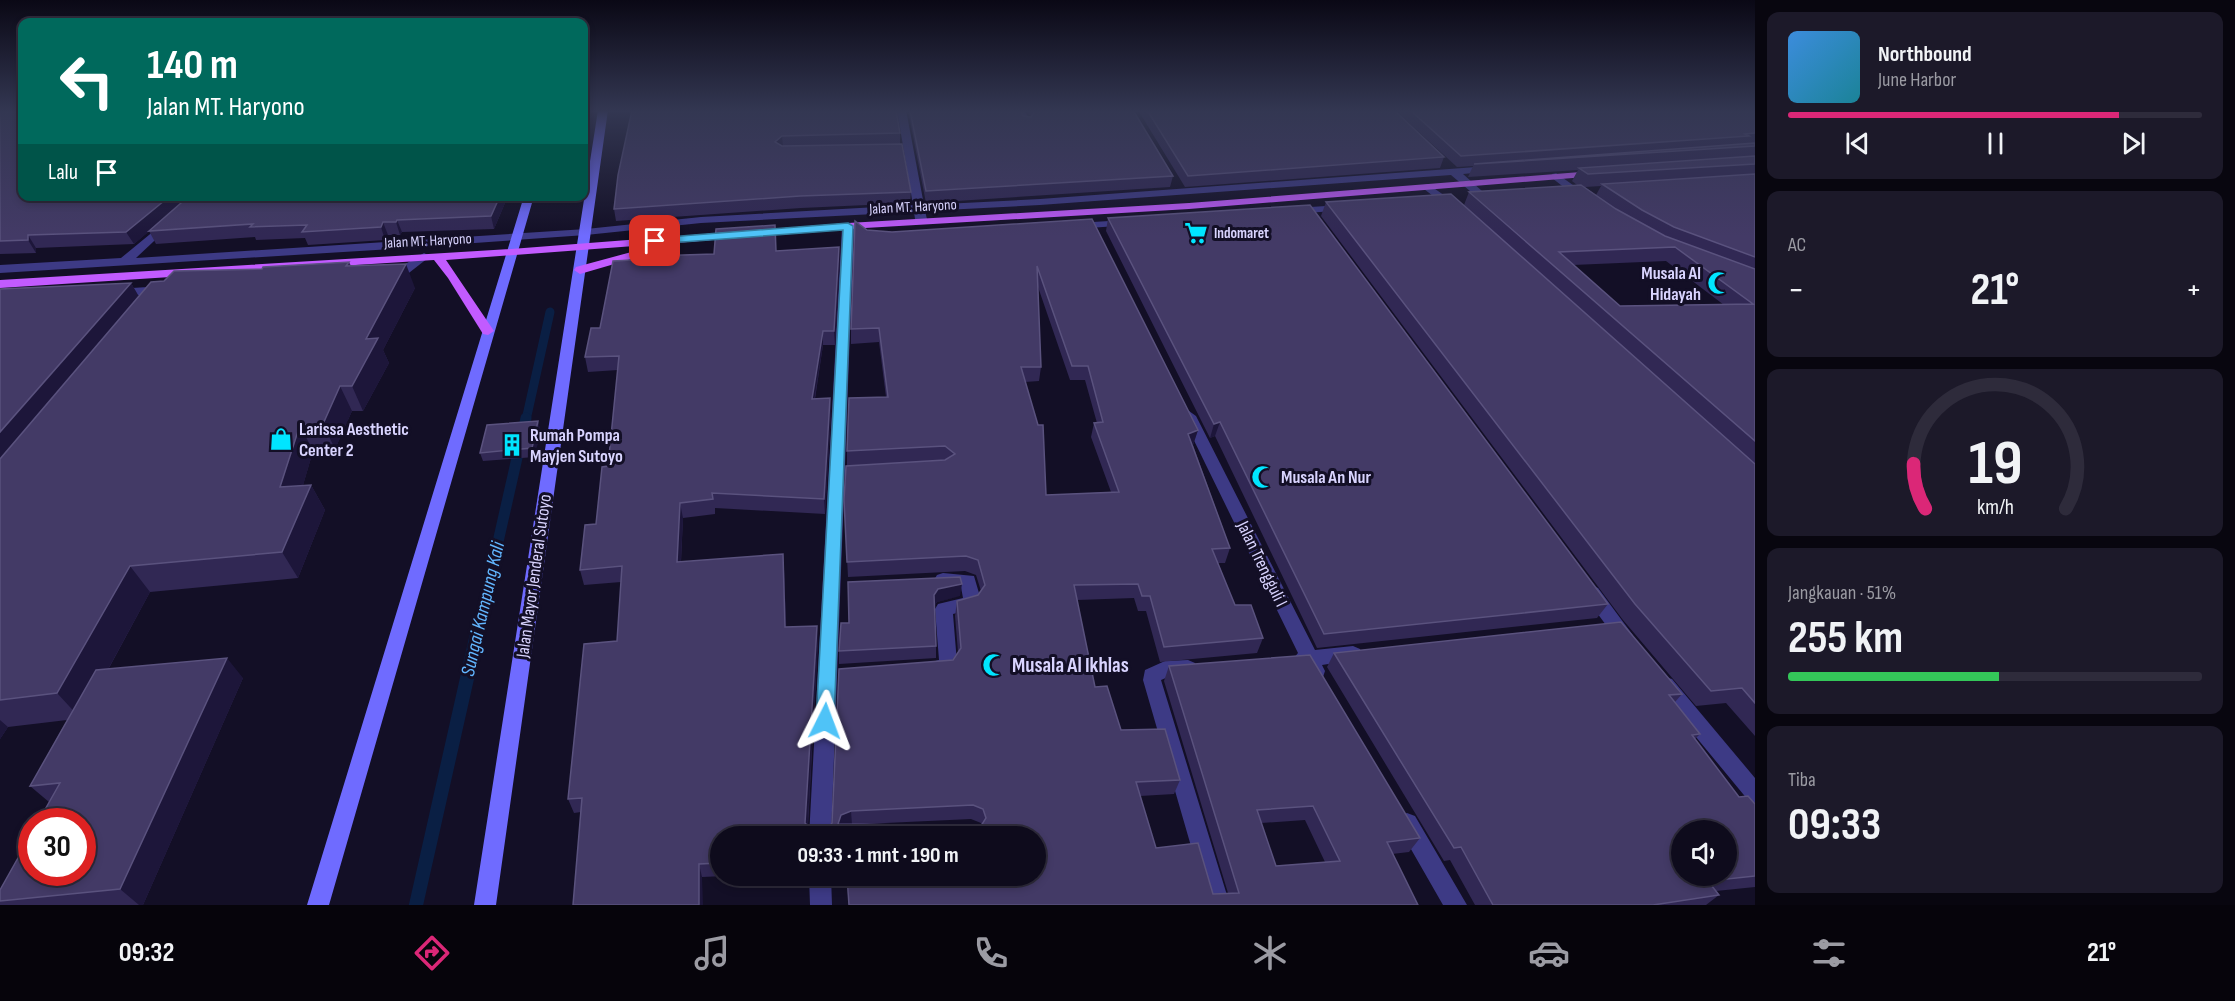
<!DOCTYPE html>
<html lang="id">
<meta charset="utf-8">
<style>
:root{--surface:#0e0b1c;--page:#1c1929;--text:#f1f3f6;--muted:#9b9ba3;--line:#2e2b3b;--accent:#db2777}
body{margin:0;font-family:"Sofia Sans Condensed",sans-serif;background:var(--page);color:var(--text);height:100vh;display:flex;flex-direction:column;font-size:22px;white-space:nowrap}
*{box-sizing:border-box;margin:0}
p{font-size:20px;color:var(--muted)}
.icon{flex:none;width:33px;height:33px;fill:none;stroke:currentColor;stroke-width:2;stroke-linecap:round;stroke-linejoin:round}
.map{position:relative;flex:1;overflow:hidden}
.panel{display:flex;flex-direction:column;gap:12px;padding:12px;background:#08060f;width:480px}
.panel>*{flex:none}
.guide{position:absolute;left:18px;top:18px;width:570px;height:183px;border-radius:12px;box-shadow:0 3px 9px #0003,0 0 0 2px var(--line);background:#00695c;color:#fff;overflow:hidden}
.fabs{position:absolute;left:1671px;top:820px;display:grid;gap:12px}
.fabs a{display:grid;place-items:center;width:66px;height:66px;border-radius:50%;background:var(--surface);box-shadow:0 3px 9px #0003,0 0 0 2px var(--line);font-size:30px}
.speed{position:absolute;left:18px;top:808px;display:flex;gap:12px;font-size:30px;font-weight:700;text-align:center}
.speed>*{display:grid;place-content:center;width:78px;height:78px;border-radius:50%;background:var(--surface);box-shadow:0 3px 9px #0003,0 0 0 2px var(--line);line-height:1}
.speed .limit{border:9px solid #d22;background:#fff;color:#111}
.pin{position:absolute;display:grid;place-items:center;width:51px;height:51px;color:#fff;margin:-26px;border-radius:12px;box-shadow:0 3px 9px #0006}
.me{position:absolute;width:66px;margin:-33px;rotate:3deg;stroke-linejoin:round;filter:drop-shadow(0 0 4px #0008)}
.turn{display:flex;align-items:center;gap:21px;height:126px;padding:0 30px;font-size:27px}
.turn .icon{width:78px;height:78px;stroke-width:2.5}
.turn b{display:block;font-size:42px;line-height:51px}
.then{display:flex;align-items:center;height:57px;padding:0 30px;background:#0003;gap:12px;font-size:22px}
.big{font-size:45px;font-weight:700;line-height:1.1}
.panel .card{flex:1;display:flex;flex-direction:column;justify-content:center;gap:9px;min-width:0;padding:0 21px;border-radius:12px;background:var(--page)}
.panel .dial{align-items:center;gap:0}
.dial svg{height:156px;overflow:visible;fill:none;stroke:var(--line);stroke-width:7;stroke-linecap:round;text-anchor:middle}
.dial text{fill:var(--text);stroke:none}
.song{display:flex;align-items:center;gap:18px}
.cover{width:72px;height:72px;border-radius:9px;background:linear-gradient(135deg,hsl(210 70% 55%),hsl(190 70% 35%))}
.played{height:6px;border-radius:3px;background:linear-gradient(90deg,var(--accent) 80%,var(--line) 80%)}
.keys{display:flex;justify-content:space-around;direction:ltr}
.heat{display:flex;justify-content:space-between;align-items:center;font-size:33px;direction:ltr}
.charge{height:9px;border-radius:4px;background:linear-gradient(90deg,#34c759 51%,var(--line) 0)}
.trip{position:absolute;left:710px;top:826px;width:336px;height:60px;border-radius:30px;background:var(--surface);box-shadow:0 3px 9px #0003,0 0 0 2px var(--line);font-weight:700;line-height:60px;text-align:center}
.dock{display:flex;height:96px;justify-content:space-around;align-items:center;background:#06040b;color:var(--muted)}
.dock .icon{width:42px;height:42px}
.dock .on{color:var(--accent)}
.dock b{font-size:27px;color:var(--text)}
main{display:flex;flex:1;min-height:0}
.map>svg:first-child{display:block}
</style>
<main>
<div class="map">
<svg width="1755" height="905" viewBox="0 0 1755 905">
<rect width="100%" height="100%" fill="#130f26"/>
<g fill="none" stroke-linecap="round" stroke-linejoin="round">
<path stroke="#0a1f44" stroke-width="9" d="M526,420l24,-108"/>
<path stroke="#0a1f44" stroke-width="11" d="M477,635l49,-217"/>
<path stroke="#0a1f44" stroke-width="14" d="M416,905l61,-271"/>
<path fill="#3d3a85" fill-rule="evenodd" d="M897,110h9l18,95 116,-6 450,-33 4,1v4l-31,3 29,26 -5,3 -4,-1 -32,-27 -411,30 -115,6 2,8 -6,3 -6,-3 -1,-7 -213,11 -115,12 -210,15 -376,23v-8l121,-7 45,-37 4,1v4l-34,32 450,-29 115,-12 212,-12z
M1016,110h8l8,13 -2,2h-6z
M1556,173l31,22v4h-8l-27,-21v-4z
M1428,184l30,21v4h-8l-26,-20v-4z
M1342,205l4,1v4l-52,4 -5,-3 5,-3z
M1126,220l4,1v4l-54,4 -6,-3 6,-3z
M848,223l6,3 -23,611h-22l33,-611z
M424,253l6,3 -2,2 -23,18 -14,4 -6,-4z
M164,286l6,4 -2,3 -52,4 -6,-4 6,-4z
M1189,411l7,5 119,234 38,-4 7,3 2,5 -2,5 -38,6 3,6 -2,6 -7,2 -7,-2 -5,-11 -9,-2 -2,-5 5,-6 -116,-237z
M943,573l31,3 7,24 -5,8 -23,6 4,49 -5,9 -17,4 -7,-3 -2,-5 2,-5 11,-3 -4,-51 3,-5 25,-6 -2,-11 -24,-2 -3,-5 3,-5z
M1592,586l6,2 34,46 3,5 -3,5 -6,2 -6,-2 -34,-46 -3,-5 3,-5z
M1188,660l7,3 2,5 -2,5 -27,4 -7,3 69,225h-22l-65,-225 2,-10 20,-9z
M1665,677l7,2 83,99v25l-7,-3 -90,-109 -2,-6 2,-6z
M1407,813l8,3 52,89h-24l-47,-82 3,-7z
M809,876h22l1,29h-22z"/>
<path fill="#6f6bff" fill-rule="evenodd" d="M598,110h10l-112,795h-22z
M524,196h10l-205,709h-22z"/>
<path fill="#c25bff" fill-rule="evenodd" d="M1593,171l5,3 -1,2 -408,33 -341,20 -185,15 5,3 -2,2 -86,25 -6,-4 2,-3 85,-23 -215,16 48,71 -6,4 -5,-1 -35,-56 -14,-18 -434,28v-8l511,-31 337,-26 341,-20z"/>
</g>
<path fill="#312854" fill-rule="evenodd" d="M0,110l22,86h486l-14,33 -92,3 -2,3h-12l-3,5 -77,5 -3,-7 -49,2 -1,-3 -99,7 -7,-13 -15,13 -98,4v5l-36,1z
M632,110l268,23v11l11,48 -1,11 -109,5 -185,13 -2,-12z
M908,110h112l3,6 8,1 -5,-7h107l40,66 -3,11 -244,16z
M1138,110h256l50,47 -4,11 -255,19z
M1395,110h360v626l-29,-33 -30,3 -73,-86 -302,-404 5,-14 138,3 5,-13 108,-7 -5,-4 6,-11 -110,7 5,-11 -16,1zM1601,186l-5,9 -11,-8zM1666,261l58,44 -104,1 -47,-41z
M1108,218l500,386 -11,14 -280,30 -102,-212 -5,2 -104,-207z
M1092,219l106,211 -5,15 37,103 -5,15h-7l17,42 28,33 -6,15 -97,9 -14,-51h-8l-4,-13 -57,2 18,87 26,43 59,50 -6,14 -34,2 16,52 57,46 15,-1 -64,-212 5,-15 251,172 -11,14 -17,2 26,51h-569l-3,-29h189l-315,-39v39h5l-23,1 -121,-65 -7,1 -6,-14 49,-158 4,-59 -37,3 -4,-15 16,-46 12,-58 10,-96 -30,2 -3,-15 15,-29 51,-69 63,-5 126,6 -5,85h-12l-8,54 15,-1 1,15 -6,101 -110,-6v6l-32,4 -2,44 103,7 2,58 32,14 -10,185h22l128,-174 -3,-36 2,-15 21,-6 3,-4 -5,-16 -11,-4 -117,6 -4,-77 75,-38 -72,4v-15l39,-54 -7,-55 -28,2v-15l16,-99 25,2zM1038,287l32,93h15l12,43h-3l-3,14 20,55 -65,3 -21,-113 14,-1 2,-14zM971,819l10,4 1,2 -1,1 -117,-2zM1305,820l20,42 -49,4 -15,-43z
M349,262l2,4 64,22 -32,62 6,13 -26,48h-11l-17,38 -22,2 -10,34h8l14,25 -27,68 -148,14 -41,76 134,10 -100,227h-143v-15l49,-88 -19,-16 37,-66 -59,7 -8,12v-450l131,-6 8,14 25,-16 98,-12z
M538,421l2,9 -5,27 -52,4 -3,-8z
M960,596l-23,6 -3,4 2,40v12l-97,6v-13l10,-28z
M1334,653l348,41 -7,8 25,32 -5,5 44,58 16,7v83l-39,4 3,4 -13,10h-231l-25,-45 -6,1 -117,-194z"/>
<path fill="#1d163a" d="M782,136l1,11 -8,-5z
M170,196h22l-58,48 -8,-12z
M500,196h8l-14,33 -3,-13z
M397,220l5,12 -2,3 -4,-13z
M383,222l5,13 -3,5 -4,-13z
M28,235l8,13v5l-8,-13z
M839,247l1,13 -5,85 -1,-14z
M406,264l9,24 -32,62 6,13 -26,48 -11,-25 14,-47z
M131,283l14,24 -145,174v-49z
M823,331v14l-11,69v-15z
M340,386l12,25 -17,38 -12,-25z
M830,398l1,15 -6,101 -1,-15z
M538,421l2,9 -5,27 -3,-9z
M1220,422l-5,14 -5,2 4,-14z
M300,425l13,26 -18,62 -15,-26z
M1198,430l-5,15 -9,4 4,-15z
M311,485l14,25 -27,68 -16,-26z
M680,503l3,15 -3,59 -3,-15z
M783,554l1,15 3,73 -2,-15z
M130,566l20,26 -69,127 -24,-26z
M962,584l-2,12 -23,6 -4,6 1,-13 4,-6z
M817,626l1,15 -11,196 -2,-14z
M227,658l16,20 -100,227h-4l-19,-16z
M0,720l8,7 -8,12z
M851,811l1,14 -14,-1 3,-9z
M699,864l3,13 1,28h-4z"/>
<path fill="#433a66" stroke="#5a527e" stroke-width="1.5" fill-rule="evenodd" d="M0,110h22v86h148l-44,36 -98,3v5l-28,1z
M632,110h264l4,23 -118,3 -7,6 7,4 120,-2 9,48 -111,4 -186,13 4,-34z
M910,110h110l3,6 8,1 4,-6 -1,-1h99l40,66 -247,15z
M1147,110h247l50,47 -256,19z
M1410,110h345v23l-10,1 4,2 -288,20z
M1755,143v3l-281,18z
M1755,156v8l-167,10 -9,-6z
M1755,174v83l-81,-30 -32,-17 -40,-26z
M1581,185l35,24 49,27 90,33v172l-286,-249zM1675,247l78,57 -133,2 -61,-54z
M1451,194l304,270v239l-13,-15 -31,3 -76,-87 -309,-402z
M189,196h311l-9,20 -94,4 -1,2h-13l-2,5 -79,5 5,-7 -57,2 3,-3 -104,7z
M1310,205l298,399 -284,30 -104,-212 -6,2 -106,-206z
M1092,219l106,211 -10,4 42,114 -18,1 23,56h16l12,33 -99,9 -14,-51h-8l-4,-12 -64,1 21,102 12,-1 14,44 44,-1 15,51 -44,2 20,66 42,-5 15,51 26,-1 -70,-227 141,-11 110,183 -33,4 31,63h-569l-2,-29h188v-39h-315v26l-21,1v41h-126l9,-107 -14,1 16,-155 33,-3 5,-75 -42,4 5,-45 11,-1 6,-57 6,-1 11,-110 -34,1 6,-29h9l13,-67 38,-2 1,-3 62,-2 2,-25 59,-4 1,26 63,-4 -5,84h-11l-11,68 18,-1 -6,101 -112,-6 1,6 -33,4 -3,59 106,-8 2,73 32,-1 -12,197 3,3h22l2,-3 7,-154 114,-9 8,-12 -4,-47 21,-6 7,-10 -7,-25 -12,-4 -119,6 -3,-62 2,-34 99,-6 10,-6 -10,-8 -98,5 2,-53 39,-1 -9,-69 -28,1 4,-108 12,9 25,2zM1037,266l35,100h16l15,56 -9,1 25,69 -73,3 -3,-70h-5l-17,-58h20zM973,805l10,4 3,9 -5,8 -143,-2 3,-9 10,-4zM1313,806l27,55 -64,5 -19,-56z
M349,262l-3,4 60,-2 -40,75 12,-1 -26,48h-12l-17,38 -23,1 -20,62 31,-2 -29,67 -152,14 -73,127 -57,7v-241l151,-177 13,-1 10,-10 88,-2 1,-2z
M131,283l-131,149v-143z
M538,421l-6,27 -52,5 7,-28z
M960,577l2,7 -24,5 -4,6 2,51 -97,5 2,-28h8l-1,-41z
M1621,622l61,72 -13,1 31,39 -8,1 47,62 9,-1 7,8v72l-47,5 11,14 -66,10h-160l-32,-58 -7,1 -120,-195zM1682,831h44v45h-44z
M227,658l-107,231 -120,12v-11l32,-57v40h50v-51h-44l22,-39 -30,3 66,-116z"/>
<linearGradient id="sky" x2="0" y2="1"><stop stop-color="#0a0815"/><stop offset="0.47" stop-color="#333752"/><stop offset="1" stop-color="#333752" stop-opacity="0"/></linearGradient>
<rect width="1755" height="236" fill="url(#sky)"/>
<path fill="#4fc3f7" stroke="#337fa1" stroke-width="1.5" d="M848,223l5,3 -19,495 -3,5 -6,3 -6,-3 -3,-5 27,-491 -188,14 -5,-3 5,-3z"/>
<defs>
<g id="supermarket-bare" transform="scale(1.8)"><path d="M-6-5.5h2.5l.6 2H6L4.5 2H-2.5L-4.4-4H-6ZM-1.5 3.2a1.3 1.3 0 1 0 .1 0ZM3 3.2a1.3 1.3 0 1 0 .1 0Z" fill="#00e5ff" stroke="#130f26" stroke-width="2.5" paint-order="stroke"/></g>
<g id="mosque-bare" transform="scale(1.8)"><path d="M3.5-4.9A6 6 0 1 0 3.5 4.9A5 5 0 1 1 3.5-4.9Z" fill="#00e5ff" stroke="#130f26" stroke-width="2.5" paint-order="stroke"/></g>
<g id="shop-bare" transform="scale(1.8)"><path d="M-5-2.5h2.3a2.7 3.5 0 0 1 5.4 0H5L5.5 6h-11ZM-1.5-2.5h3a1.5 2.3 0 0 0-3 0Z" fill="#00e5ff" stroke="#130f26" stroke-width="2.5" paint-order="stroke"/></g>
<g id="building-bare" transform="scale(1.8)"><path d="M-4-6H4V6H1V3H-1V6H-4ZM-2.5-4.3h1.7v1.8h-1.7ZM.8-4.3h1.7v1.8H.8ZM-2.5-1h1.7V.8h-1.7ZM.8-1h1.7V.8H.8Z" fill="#00e5ff" stroke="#130f26" stroke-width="2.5" paint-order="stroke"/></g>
</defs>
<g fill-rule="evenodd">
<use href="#supermarket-bare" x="1196" y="233"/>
<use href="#mosque-bare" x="1719" y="283"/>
<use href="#shop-bare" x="281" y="439"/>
<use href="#building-bare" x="512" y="445"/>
<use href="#mosque-bare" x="1263" y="477"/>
<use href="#mosque-bare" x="994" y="665"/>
</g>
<g text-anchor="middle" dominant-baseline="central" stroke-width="6" stroke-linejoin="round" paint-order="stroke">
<g font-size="15" fill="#d9d4ff" stroke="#130f26">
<text transform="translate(913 207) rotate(-3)">Jalan MT. Haryono</text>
<text transform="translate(428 241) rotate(-3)">Jalan MT. Haryono</text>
</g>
<g font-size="15" font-weight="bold" fill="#d9d4ff" stroke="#130f26" text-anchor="start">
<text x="1214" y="233">Indomaret</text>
</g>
<g font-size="18" font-weight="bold" fill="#d9d4ff" stroke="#130f26" text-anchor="start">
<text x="1701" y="273" text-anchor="end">Musala Al<tspan x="1701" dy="21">Hidayah</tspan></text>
<text x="299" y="429">Larissa Aesthetic<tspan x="299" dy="21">Center 2</tspan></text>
<text x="530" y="435">Rumah Pompa<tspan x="530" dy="21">Mayjen Sutoyo</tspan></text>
<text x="1281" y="477">Musala An Nur</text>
</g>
<g font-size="18" fill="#d9d4ff" stroke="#130f26">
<text transform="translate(1262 564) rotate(64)">Jalan Trengguli I</text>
<text transform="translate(534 576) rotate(-82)">Jalan Mayor Jenderal Sutoyo</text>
</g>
<g font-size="20" font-style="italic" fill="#62b6ff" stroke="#130f26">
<text transform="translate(483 609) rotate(-77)">Sungai Kampung Kali</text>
</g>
<g font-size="21" font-weight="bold" fill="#d9d4ff" stroke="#130f26" text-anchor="start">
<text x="1012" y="665">Musala Al Ikhlas</text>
</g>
</g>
</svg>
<div class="fabs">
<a><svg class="icon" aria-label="sound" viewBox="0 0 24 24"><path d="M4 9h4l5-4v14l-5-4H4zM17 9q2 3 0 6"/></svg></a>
</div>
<div class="speed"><div class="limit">30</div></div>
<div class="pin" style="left:655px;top:241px;background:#d93025"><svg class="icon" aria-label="arrive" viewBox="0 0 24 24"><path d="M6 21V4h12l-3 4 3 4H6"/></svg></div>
<svg class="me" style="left:825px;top:721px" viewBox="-20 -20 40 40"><path d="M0-17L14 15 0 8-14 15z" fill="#4fc3f7" stroke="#fff" stroke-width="4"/></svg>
<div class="trip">09:33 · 1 mnt · 190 m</div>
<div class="guide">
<div class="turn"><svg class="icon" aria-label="left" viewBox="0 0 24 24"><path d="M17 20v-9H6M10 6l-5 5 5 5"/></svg><div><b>140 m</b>Jalan MT. Haryono</div></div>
<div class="then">Lalu<svg class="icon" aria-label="arrive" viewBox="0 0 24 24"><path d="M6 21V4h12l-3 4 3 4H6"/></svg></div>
</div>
</div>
<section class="panel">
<div class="card">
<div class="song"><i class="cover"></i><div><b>Northbound</b><p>June Harbor</p></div></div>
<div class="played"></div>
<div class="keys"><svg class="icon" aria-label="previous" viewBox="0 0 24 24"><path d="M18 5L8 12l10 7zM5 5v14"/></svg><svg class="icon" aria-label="pause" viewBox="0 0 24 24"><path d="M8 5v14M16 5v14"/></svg><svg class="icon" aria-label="next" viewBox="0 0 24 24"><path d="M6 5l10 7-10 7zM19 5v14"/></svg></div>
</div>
<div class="card"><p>AC</p>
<div class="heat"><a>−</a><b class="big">21°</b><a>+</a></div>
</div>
<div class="card dial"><svg viewBox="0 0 100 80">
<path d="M14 69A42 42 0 1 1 86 69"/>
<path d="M14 69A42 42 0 0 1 8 46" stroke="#db2777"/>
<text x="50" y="56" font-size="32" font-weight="700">19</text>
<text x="50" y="72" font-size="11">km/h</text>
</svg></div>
<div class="card"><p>Jangkauan · 51%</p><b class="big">255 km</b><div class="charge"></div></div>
<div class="card"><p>Tiba</p><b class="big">09:33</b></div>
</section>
</main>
<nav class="dock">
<b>09:32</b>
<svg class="icon on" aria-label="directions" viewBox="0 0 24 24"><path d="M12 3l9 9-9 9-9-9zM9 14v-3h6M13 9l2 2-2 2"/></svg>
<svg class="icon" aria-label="music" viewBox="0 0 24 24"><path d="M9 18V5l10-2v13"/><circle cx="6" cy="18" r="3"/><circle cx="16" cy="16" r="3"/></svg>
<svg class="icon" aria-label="phone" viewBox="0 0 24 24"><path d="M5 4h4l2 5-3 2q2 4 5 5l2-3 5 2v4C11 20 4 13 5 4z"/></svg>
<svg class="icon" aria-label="climate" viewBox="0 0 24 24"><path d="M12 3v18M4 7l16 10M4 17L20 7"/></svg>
<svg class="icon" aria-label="car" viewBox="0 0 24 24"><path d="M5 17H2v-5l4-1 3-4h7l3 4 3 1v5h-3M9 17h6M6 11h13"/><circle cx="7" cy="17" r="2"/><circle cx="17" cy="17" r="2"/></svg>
<svg class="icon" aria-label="filters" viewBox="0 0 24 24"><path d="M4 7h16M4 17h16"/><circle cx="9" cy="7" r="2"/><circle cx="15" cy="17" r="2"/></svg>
<b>21°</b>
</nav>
